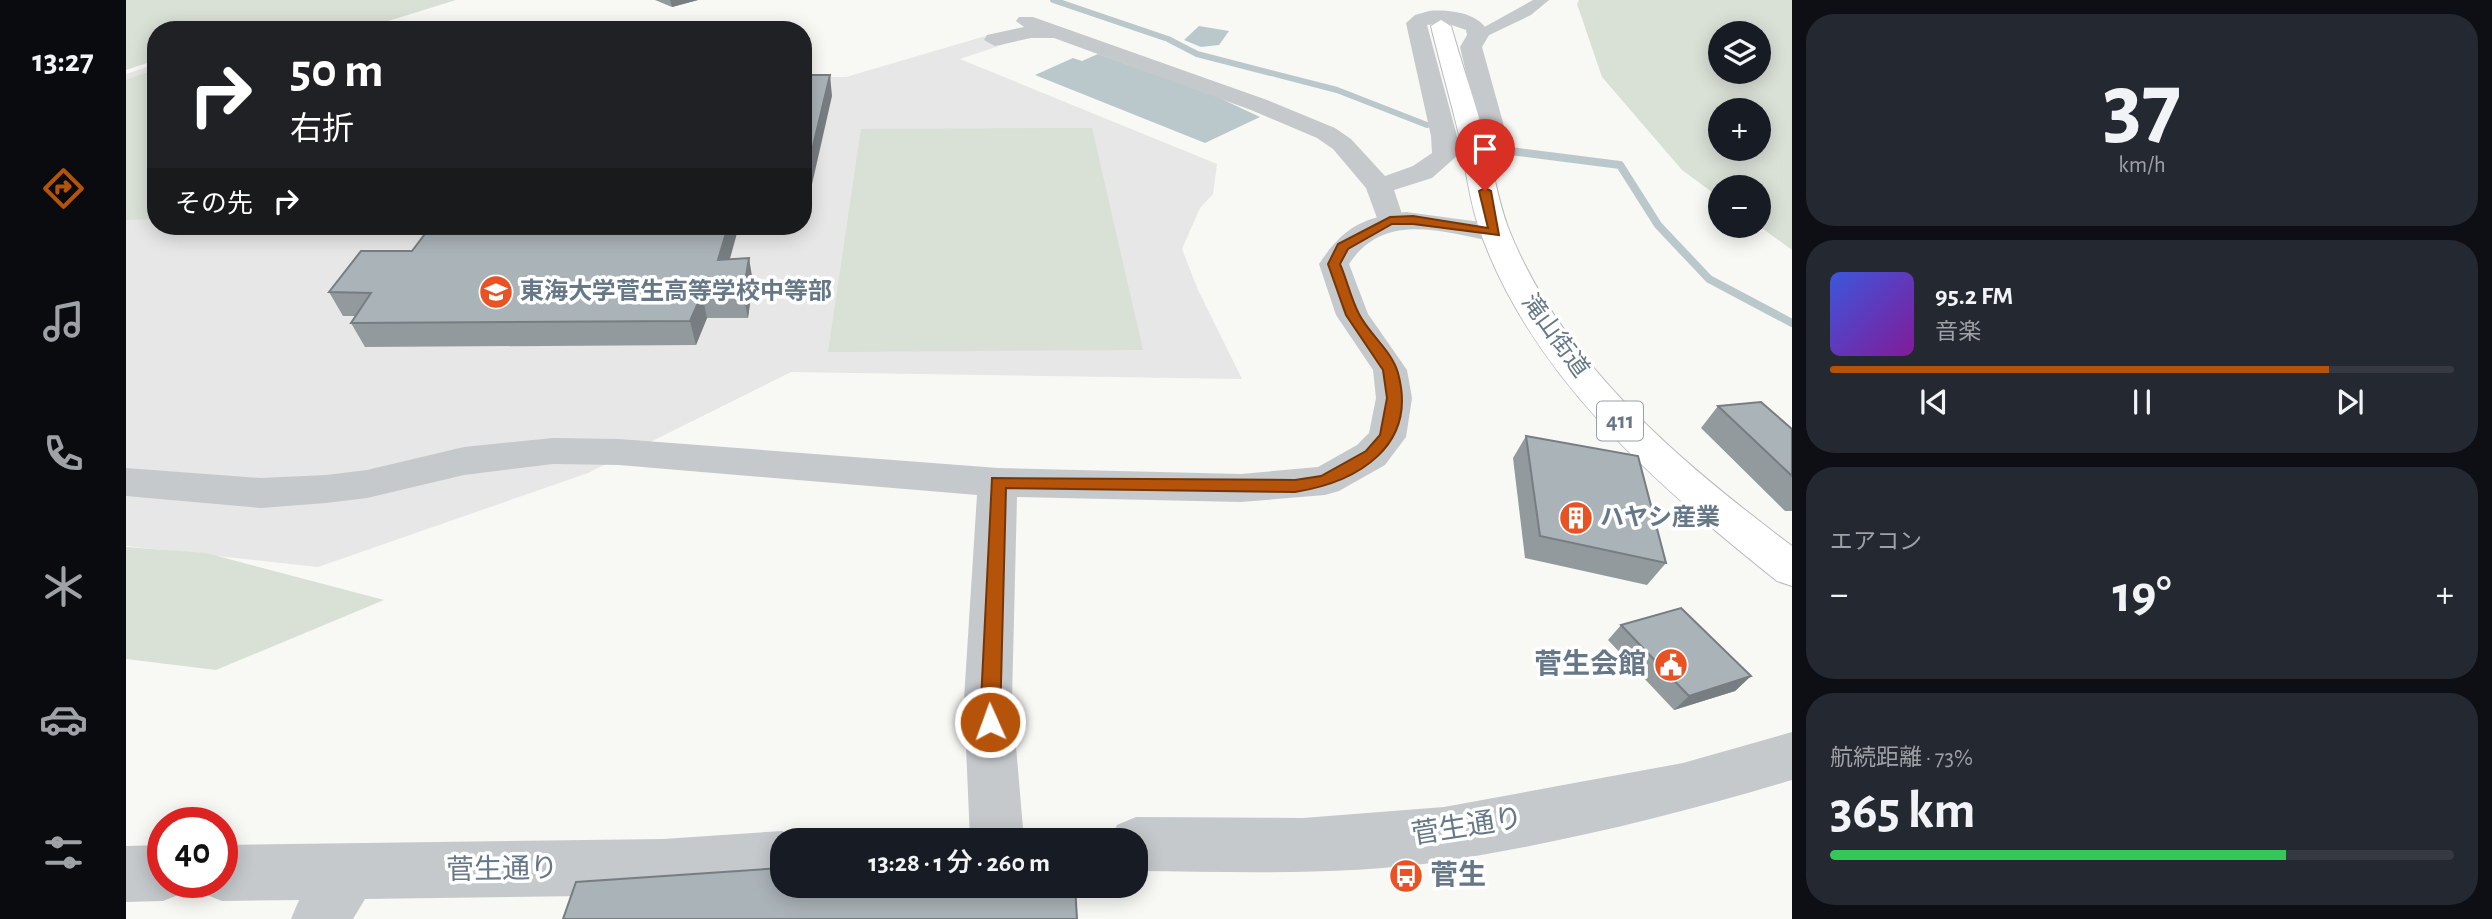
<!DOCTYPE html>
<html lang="ja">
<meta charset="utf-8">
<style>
:root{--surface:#171b24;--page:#242831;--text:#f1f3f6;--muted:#9ea1a6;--line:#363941;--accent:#b45309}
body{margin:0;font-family:"Alegreya Sans","Noto Sans JP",sans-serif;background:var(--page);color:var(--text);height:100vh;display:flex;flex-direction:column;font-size:26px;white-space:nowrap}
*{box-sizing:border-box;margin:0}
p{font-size:23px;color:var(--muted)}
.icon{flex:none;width:38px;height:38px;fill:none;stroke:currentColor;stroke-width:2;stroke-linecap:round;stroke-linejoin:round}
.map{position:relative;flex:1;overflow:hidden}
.sheet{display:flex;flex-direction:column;gap:14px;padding:14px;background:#0d0f14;width:700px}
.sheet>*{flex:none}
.top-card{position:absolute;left:21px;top:21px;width:665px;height:214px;border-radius:28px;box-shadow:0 4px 18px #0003;background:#202124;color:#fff;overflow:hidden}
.controls{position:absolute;left:1582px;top:21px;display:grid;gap:14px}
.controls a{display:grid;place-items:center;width:63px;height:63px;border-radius:50%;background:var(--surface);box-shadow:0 4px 18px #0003;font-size:35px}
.speed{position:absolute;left:21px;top:807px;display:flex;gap:14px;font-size:35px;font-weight:700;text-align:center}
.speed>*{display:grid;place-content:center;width:91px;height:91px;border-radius:50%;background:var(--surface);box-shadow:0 4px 18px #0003;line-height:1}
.speed .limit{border:10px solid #d22;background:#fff;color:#111}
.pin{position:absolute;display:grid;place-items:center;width:60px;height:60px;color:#fff;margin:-72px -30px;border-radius:50% 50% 50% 0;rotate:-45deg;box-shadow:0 0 7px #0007}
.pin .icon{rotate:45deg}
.me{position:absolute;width:77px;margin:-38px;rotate:358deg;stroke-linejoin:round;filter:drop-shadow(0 0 5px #0008)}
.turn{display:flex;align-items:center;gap:24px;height:147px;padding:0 28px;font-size:32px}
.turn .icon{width:91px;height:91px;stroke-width:2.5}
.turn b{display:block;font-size:49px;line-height:60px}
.then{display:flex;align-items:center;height:66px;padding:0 28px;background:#0003;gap:14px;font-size:26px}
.big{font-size:52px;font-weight:600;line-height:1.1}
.sheet .card{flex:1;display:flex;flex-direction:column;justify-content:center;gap:10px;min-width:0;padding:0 24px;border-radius:28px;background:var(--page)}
.sheet .dial{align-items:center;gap:0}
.dial b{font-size:91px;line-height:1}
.song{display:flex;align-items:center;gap:21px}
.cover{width:84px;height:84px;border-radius:10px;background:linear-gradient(135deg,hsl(230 70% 55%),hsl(290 70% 35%))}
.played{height:7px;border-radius:4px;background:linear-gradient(90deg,var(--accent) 80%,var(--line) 80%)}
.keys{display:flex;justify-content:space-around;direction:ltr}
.heat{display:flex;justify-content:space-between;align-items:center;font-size:38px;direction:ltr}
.charge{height:10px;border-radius:5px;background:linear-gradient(90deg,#34c759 73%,var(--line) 0)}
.trip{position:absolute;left:644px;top:828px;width:378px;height:70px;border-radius:28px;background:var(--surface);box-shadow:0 4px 18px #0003;font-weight:600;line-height:70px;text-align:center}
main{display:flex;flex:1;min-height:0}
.menu{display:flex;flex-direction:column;width:126px;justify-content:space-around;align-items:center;background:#090b0e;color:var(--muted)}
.menu .icon{width:49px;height:49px}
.menu .current{color:var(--accent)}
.menu b{font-size:32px;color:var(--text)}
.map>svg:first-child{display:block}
</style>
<main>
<nav class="menu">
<b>13:27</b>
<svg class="icon current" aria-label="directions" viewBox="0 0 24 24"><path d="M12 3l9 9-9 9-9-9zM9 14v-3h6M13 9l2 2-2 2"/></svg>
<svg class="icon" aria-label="music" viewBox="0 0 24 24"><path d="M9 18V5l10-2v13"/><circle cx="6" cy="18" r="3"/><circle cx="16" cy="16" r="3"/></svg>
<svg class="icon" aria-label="phone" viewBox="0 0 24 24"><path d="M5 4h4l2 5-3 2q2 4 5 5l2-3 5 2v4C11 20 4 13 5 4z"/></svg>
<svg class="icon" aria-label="climate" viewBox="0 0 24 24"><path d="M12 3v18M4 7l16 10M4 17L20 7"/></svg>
<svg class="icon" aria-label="car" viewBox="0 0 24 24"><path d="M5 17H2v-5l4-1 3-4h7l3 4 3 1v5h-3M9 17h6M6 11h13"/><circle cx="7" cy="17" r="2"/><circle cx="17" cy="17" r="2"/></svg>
<svg class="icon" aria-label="filters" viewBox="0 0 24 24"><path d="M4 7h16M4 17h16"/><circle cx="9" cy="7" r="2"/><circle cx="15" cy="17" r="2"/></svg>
</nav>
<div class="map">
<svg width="1666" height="919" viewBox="0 0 1666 919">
<rect width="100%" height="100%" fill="#f8f8f5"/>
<path fill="#e6e7e6" d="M863,35l16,9 -45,15 257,105 -4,30 -13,14 -18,41 16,41 44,89 -451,-7 -203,101 -270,94 -192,-21v-472l30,-10v162h647v-149h43z"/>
<path fill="#d9e0d6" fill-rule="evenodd" d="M0,0h330l-97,30h-203v30l-30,10z
M1453,0h213v250l-33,-24v-39h-39v11l-38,-28 -80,-93 -25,-73zM1594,33h39v39h-39zM1594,110h39v39h-39z
M30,69v146l-5,4 -25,1v-140z
M966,128l51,222 -315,2 33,-223z
M0,547l80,6 178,47 -168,70 -90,-11z"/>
<path fill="#bbc8cb" d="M1073,26l30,5 -10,14 -18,2 -17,-7z
M972,54l113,40 49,23 -55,26 -170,-68 38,-17 9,3z"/>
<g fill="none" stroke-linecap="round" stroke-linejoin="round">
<path stroke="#bbc8cb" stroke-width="6" d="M927,0l115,39 29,15 140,36 90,35"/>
<path stroke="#bbc8cb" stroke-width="8" d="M1384,151l110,14 38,60 51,54 83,44"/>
<g stroke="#b8bbbe" stroke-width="2">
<path id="trunk" d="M1315,20l10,6c11,39 25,78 35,117 8,29 12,59 23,87 54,134 170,231 283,316v40l-15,-5c-119,-95 -247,-205 -298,-353 -10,-29 -13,-59 -19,-89 -9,-38 -20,-75 -29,-113z"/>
</g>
<path fill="#c5c9cc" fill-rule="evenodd" d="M1407,0h16l-18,15 -48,23 -5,2 -8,-5z"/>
<path fill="#c5c9cc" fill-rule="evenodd" d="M1303,11c20,-2 54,2 60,24l-7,12 27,97c-8,11 -31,15 -43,11l-4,-5 4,-5 16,-5 -22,-93 7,-12 -1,-5 -20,-7 -19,2 30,111 1,19 -26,23 -38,12 10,30 -4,6 -10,3 -10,-3 -14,-38 -33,-39 -16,-11 -66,-28 -197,-72h-23l-36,8 -11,-6 3,-5 37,-8 -8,-6 3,-4h14l234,83 68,28 16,11 34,37 28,-10 19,-13 -1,-17 -25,-113 9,-8z
M1666,732v48c-112,34 -231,63 -347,81 -102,15 -206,11 -309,10v-31h-26l7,-15 19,-8 167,1 141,-11 239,-44z
M656,831l20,9h-20v45l-119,10 -298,4 -12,20h-62l8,-19 -77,1 -20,-8 -4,-11h24v-37l441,-6z
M37,845v37h24l-4,11 -20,8 -37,1v-56z"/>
<path fill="#c5c9cc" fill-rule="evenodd" d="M1280,212l89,12 10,3 5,6 -5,6 -10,3c-52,-10 -111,-31 -146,22l19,50 39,56 5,28 -6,39 -21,28 -46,26 -14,4 -84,7 -224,-5 -5,202 12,141h-54l-6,-141 13,-204 -358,-30 -66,-1 -89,11 -97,23 -41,5 -65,5 -135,-12v-28l135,10 65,-3 41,-5 97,-23 89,-9 66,1 379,29 243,6 77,-7 39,-22 12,-12 7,-35 -3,-28 -37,-55 -17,-51c25,-37 42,-46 87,-52z"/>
<use href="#trunk" fill="#fff" fill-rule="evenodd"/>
</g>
<path fill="#929a9e" d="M529,0h43l-26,7z
M604,259l23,23 -5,36h-41l-11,27 -331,2 -14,-24 5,-7h-13l-14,-24z
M1592,406l74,23v82h-7l-84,-83z
M1400,436l140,127 -19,22 -122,-27 -12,-100z
M1495,625l130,51 -16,15 -61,19 -66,-70z"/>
<path fill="#777d81" d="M544,0h28l-26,7z
M704,75l2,21 -29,128v-36z
M602,226h11l-16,58 -5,-24z
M623,258l4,24 -5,36 -5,-24z
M576,294l5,24 -11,27 -6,-24z
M1625,676l-16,15 -61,19 15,-14z"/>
<path fill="#aab3b8" stroke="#777d81" stroke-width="2" d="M677,75h27l-27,113z
M305,226h297l-10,34 31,-2 -6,36h-41l-12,27 -339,2 20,-30 -42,-1 32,-41h51z
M1635,402l31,27v47l-74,-70z
M1400,436l112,20 28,107 -126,-27z
M1555,608l70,68 -62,20 -68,-71z
M656,868v18h293l2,33h-514l13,-37z"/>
<path fill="#b45309" stroke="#753606" stroke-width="2" d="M1359,188l6,3 8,44 -86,-11h-21l-44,25 -8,15c7,16 11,35 19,50 10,20 33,37 39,59 20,73 -40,109 -103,119l-289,-4 -6,234 -3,7 -7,3 -7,-3 -3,-7 12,-244 303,2 26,-4 45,-25 14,-16 7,-37 -4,-28 -37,-55 -18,-51 10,-20 52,-27 23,-1 75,12 -9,-37z"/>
<defs>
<g id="school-disc" transform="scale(1.75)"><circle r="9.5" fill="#e95324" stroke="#fff"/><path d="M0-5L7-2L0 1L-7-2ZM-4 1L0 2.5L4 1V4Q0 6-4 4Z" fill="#fff"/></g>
<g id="building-disc" transform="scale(1.75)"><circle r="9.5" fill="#e95324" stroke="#fff"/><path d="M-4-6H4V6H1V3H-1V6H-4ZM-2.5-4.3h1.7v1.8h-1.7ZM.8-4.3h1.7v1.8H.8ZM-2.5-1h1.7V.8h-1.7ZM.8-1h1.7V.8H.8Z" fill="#fff"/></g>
<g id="civic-disc" transform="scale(1.75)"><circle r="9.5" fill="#e95324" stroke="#fff"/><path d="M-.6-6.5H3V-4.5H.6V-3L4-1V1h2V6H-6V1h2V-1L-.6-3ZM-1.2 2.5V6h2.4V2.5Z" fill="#fff"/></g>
<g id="bus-disc" transform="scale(1.75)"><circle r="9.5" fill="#e95324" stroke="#fff"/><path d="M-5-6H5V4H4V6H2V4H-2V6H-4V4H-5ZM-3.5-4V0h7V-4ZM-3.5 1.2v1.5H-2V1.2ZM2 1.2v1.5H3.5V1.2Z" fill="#fff"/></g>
</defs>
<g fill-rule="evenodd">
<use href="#school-disc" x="370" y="292"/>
<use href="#building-disc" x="1450" y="518"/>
<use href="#civic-disc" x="1545" y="665"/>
<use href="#bus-disc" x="1280" y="876"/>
</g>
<g text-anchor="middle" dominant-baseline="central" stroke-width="7" stroke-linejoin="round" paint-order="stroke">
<rect fill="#fff" stroke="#94a0ab" stroke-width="2" x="1471" y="401.5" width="46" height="39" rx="5"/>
<g font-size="23" font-weight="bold" fill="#667887">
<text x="1494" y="421">411</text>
</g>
<g font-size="24" font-weight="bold" fill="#667887" stroke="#fff" text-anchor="start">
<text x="394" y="292">東海大学菅生高等学校中等部</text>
<text x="1474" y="518">ハヤシ産業</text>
</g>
<g font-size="24" fill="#667887" stroke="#fff">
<text transform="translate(1429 336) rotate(54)">滝山街道</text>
</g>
<g font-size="28" font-weight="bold" fill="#667887" stroke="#fff" text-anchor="end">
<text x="1520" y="665">菅生会館</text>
<text x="1304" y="876" text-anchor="start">菅生</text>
</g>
<g font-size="28" fill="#667887" stroke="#fff">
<text transform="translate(1341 827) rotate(-9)">菅生通り</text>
<text transform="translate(376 870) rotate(-1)">菅生通り</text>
</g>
</g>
</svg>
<div class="controls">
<a><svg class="icon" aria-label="layers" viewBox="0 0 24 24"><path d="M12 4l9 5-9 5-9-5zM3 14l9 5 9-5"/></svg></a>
<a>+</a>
<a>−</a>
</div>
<div class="speed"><div class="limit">40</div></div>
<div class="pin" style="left:1359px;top:191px;background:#d93025"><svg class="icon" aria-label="arrive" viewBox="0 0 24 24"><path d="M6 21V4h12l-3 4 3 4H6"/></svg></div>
<svg class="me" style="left:864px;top:722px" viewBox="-20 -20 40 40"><circle r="17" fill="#b45309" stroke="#fff" stroke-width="3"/><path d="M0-11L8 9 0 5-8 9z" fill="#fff"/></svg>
<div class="trip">13:28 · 1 分 · 260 m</div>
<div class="top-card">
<div class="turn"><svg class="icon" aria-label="right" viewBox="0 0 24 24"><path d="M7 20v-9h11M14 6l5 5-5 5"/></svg><div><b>50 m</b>右折</div></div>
<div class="then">その先<svg class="icon" aria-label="right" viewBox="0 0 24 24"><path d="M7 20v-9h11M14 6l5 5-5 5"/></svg></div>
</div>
</div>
<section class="sheet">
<div class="card dial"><b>37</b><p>km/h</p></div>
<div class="card">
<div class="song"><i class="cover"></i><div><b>95.2 FM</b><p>音楽</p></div></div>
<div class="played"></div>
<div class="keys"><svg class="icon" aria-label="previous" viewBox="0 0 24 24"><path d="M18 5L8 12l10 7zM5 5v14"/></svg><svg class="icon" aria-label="pause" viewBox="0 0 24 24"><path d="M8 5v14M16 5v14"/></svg><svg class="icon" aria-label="next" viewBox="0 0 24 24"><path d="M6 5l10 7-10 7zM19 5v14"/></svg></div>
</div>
<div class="card"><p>エアコン</p>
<div class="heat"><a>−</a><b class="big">19°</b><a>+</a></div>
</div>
<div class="card"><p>航続距離 · 73%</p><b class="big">365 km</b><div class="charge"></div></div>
</section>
</main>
